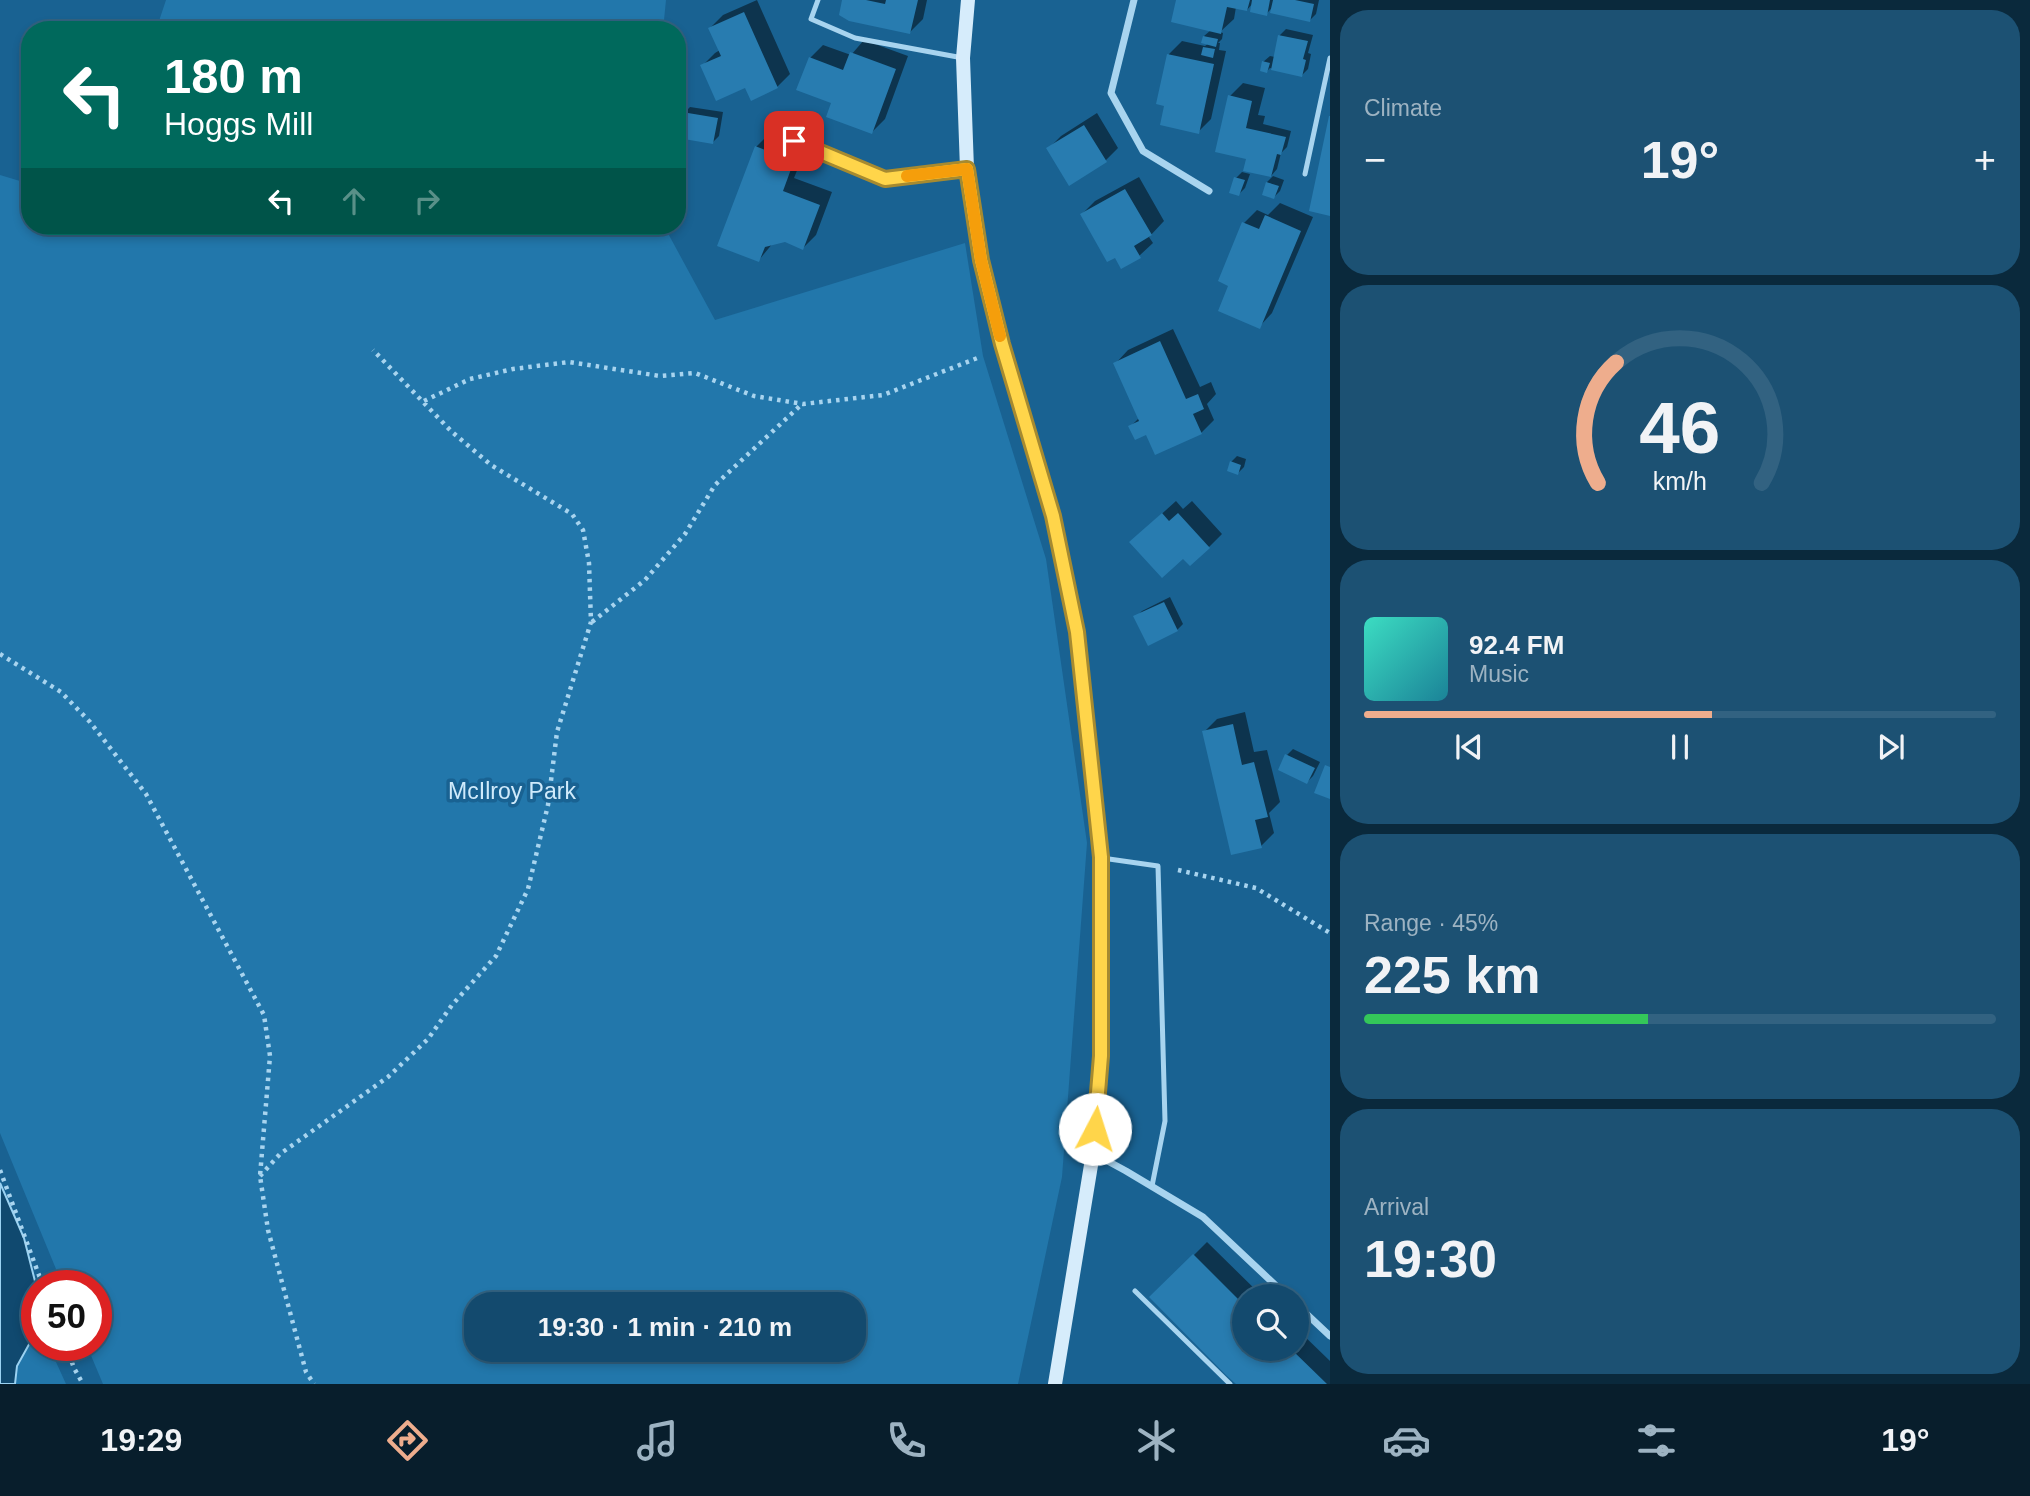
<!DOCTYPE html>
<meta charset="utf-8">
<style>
:root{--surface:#134a6e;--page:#1c5173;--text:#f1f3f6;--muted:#9db3c2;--line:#326281;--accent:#eead8d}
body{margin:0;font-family:Helvetica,sans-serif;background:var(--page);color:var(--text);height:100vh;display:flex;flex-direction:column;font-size:26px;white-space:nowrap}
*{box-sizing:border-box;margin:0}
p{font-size:23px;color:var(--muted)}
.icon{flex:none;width:38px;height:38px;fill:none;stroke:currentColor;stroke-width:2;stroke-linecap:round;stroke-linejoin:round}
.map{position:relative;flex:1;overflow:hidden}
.panel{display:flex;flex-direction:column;gap:10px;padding:10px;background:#0a293c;width:700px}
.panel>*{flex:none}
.hud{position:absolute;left:21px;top:21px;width:665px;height:214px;border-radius:28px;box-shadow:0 4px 10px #0003,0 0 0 2px var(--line);background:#00695c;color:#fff;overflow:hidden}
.controls{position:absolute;left:1232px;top:1284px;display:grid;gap:14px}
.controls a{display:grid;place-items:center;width:77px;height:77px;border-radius:50%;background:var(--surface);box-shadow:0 4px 10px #0003,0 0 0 2px var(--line);font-size:35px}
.speed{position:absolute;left:21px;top:1270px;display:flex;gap:14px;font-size:35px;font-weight:700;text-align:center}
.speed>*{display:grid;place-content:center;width:91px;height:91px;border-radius:50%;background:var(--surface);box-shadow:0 4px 10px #0003,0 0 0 2px var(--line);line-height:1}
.speed .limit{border:10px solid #d22;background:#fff;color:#111}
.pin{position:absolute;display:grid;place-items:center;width:60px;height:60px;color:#fff;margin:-30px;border-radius:14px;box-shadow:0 4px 10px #0006}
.me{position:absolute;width:77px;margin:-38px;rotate:5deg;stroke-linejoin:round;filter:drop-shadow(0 0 5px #0008)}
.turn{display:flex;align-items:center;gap:24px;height:147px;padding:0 28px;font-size:32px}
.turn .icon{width:91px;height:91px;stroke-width:2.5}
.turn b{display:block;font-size:49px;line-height:60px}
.lanes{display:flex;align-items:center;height:66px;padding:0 28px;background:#0003;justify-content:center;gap:35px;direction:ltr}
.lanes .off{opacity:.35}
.big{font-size:52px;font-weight:700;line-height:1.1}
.panel .card{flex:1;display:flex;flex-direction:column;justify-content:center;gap:10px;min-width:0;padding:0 24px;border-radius:28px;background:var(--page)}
.panel .dial{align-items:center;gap:0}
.dial svg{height:182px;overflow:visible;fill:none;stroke:var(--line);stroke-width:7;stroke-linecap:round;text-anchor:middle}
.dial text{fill:var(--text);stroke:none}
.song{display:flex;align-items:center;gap:21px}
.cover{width:84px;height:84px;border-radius:10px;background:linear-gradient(135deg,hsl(170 70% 55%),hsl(190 70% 35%))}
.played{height:7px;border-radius:4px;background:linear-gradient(90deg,var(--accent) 55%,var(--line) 55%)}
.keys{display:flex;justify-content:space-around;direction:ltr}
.heat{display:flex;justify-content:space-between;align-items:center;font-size:38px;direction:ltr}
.charge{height:10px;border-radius:5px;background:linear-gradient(90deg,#34c759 45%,var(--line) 0)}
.trip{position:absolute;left:464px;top:1292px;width:402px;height:70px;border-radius:28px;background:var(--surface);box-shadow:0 4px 10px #0003,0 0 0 2px var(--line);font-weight:700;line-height:70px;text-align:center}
.dock{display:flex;height:112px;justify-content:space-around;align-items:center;background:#081e2c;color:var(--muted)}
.dock .icon{width:49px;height:49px}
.dock .current{color:var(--accent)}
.dock b{font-size:32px;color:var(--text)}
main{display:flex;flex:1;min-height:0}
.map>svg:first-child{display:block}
</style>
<main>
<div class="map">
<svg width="1330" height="1384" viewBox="0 0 1330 1384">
<rect width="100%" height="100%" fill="#196292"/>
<path fill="#2277ab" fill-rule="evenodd" d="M166,0h500l-3,30h-507z
M0,175l30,9v42h634l51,94 250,-77 18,113 63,203 41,284 -25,334 -44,207h-915l-16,-38h9v-60h-33l-63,-153zM476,1304h378v45h-378z
M37,1330v16h15l4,16 10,22h-51l1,-18z"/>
<path fill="#10496f" stroke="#9bd2f2" stroke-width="2" d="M0,1183l24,55 13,51v41l-20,36 -2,18h-15z"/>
<path fill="#0007" d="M757,0l33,74 -13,13 -31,-1 -44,-20 13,-13 5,-3 -10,-22 13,-13z
M844,0h83l-4,19 -13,13z
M1178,0h141l-3,14 -6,6 -37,-13 -7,7 -13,-11 -6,7 -11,-3 -2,12 -14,13 3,1 -1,6 -4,4h2l-1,7 7,1 -15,68 -13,13 -31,-28 2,-50 13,-13 23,5 4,-3 -5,-7 7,-6z
M1286,29l27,6 -5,18 3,1 -3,15 -6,6 -32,-7 -3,3 -4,-9 7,-6 5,1 5,-22z
M864,40l44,16 -23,63 -13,13 -39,-30 -23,-44 13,-13 28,10z
M1243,83l22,5 -7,27 7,1 -2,8 28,7 -4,16 -6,6 -4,16 -6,7 -26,-7 3,-11 -18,-62z
M690,107l33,5 -4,24 -6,6 -29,-29z
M1097,113l21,35 -13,13 -57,-12 13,-13z
M769,134l37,14 -12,30 38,14 -16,43 -13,13 -18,-7 -12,2 -14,17 -3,-113z
M1242,172l8,2 -5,14 -6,6 -3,-16z
M1273,176l11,4 -4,11 -6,6 -7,-15z
M1139,177l25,44 -15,16 4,6 -14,13 -57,-42 13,-13z
M1280,203l33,14 -41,96 -13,14 -28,-42 13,-62 13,-13 11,5z
M1173,329l27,58 11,-5 5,12 -9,10 7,16 -13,13 -54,-1 -16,-6 8,-8 -24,-54 13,-14z
M1237,456l9,3 -2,8 -6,6 -7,-11z
M1176,501l7,8 9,-8 30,33 -13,13 -64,-18z
M1170,597l13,27 -6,6 -41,-13 6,-6z
M1245,712l9,40 13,-2 13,52 -11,11 5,20 -13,13 -57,-114 13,-13z
M1293,749l27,13 -7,14 -6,6 -20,-27z
M1207,1242l56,55h-19v52h53v-20l33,32v23h-91l-87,-87z"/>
<path fill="#287cb0" d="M842,0h24l19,4 1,-4h32l-8,34 -61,-13 -10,-6z
M1176,0h74l-3,11 -20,-4 -6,27 -50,-12z
M1252,0h18l-3,16 -17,-4z
M1273,0h22l19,4 -4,18 -40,-9z
M744,12l34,76 -27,13 -6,-13 -29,13 -16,-36 21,-9 -13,-28z
M1278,35l30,6 -5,18 3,1 -4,17 -31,-7z
M1203,36l15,3 -2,8 -15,-4z
M1203,47l12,2 -2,9 -12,-3z
M850,52l46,17 -24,65 -46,-17 5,-14 -35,-13 13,-33 34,13z
M1167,54l47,10 -15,70 -39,-9 4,-19 -8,-2z
M1262,61l8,2 -3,10 -7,-2z
M1228,95l24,6 -6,27 40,9 -5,18 -4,-1 -6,23 -28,-6 3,-12 -31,-7z
M682,112l36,6 -5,26 -35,-6z
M1329,116h1v100l-21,-5z
M1084,125l23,37 -38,24 -23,-38z
M755,146l39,15 -11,30 37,14 -17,45 -18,-8 -20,5 -6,15 -42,-16z
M1234,177l11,3 -6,16 -10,-3z
M1266,182l13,4 -5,13 -12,-4z
M1125,189l27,46 -18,11 7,12 -20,11 -6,-11 -8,4 -27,-48z
M1265,215l36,16 -41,98 -42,-18 10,-25 -10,-5 24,-59 17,7z
M1160,341l26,58 12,-5 6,15 -11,5 9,20 -47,21 -9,-20 -11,5 -7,-14 11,-5 -26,-58z
M1230,461l11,4 -3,10 -11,-4z
M1162,513l7,8 9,-8 32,35 -20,18 -7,-7 -21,19 -33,-36z
M1164,602l14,29 -30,15 -15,-30z
M1233,724l9,41 12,-3 14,55 -13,3 7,28 -31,7 -29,-124z
M1285,754l30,14 -8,16 -29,-14z
M1325,765l5,2v32l-16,-6z
M1193,1254l51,51v44h47l36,35h-91l-10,-9 -77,-78z"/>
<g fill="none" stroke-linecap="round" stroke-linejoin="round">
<path stroke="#a8d4ef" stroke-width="4.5" stroke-dasharray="3.5 5" stroke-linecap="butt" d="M424,401l46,-22 43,-10 56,-7 91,14 35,-3 59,23 49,8 80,-9 97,-38
M592,622l53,-42 40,-46 30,-49 87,-81
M0,654l61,38 29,30 56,72 118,221 6,41 -10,120 8,54 38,142 8,12
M1178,870l78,18 74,45
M0,1170l43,116
M260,1176l20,-22 108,-77 40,-38 24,-34 44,-49 32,-67 20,-84 9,-73 34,-110 -2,-59 -6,-33 -11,-16 -81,-49 -39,-33 -79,-82
M66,1346l8,22 9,16"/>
<path stroke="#a8d4ef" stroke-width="5" d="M818,0l-7,19 44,19 108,20
M1305,174l25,-116
M1102,858l56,8 7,255 -13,65
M1135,1291l95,93"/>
<path stroke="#a8d4ef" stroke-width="7" d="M1134,0l-23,93 32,58 66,40
M774,132l111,47 82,-10
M1093,1153l33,18 77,46 85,80
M1297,1305l33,31"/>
<path stroke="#d6ecfb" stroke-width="14" d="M968,0l-5,58 4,111 14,91 21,84 51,172 24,116 24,225v199l-8,97 -38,231"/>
</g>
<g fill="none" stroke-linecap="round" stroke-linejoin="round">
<g stroke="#a68a30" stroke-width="18">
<path id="route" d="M794,141l91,38 82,-10 14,91 21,84 51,172 24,116 24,225v199l-6,73"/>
</g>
<use href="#route" stroke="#ffd54a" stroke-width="12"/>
<path stroke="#f59e0b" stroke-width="12" d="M907,176l60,-7 14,91 19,76"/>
</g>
<g text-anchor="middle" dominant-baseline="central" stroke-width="7" stroke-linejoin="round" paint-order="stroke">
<g font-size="23" fill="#cfeafb" stroke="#196292">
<text x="512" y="791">McIlroy Park</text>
</g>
</g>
</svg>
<div class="controls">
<a><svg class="icon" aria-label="search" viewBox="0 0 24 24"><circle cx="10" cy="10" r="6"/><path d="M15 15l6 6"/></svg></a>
</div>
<div class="speed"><div class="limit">50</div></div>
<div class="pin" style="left:794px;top:141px;background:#d93025"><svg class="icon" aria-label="arrive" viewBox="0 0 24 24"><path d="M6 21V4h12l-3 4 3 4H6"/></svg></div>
<svg class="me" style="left:1095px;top:1129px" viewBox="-20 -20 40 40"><circle r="19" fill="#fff"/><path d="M0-13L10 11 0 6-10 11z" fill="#ffd54a"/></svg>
<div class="trip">19:30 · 1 min · 210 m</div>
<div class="hud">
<div class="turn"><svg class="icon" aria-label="left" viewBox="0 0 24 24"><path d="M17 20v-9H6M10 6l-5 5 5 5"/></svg><div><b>180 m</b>Hoggs Mill</div></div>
<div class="lanes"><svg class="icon" aria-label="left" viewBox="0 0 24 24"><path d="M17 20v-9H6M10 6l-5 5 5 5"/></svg><svg class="icon off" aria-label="ahead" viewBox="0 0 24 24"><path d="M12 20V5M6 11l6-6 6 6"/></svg><svg class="icon off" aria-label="right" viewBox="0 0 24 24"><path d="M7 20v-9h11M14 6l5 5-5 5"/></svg></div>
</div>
</div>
<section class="panel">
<div class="card"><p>Climate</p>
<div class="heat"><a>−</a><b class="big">19°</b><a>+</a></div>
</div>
<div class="card dial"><svg viewBox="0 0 100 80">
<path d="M14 69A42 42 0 1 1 86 69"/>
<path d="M14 69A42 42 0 0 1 22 16" stroke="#eead8d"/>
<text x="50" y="56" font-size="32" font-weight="700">46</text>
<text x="50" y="72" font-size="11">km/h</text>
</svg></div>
<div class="card">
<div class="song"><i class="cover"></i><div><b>92.4 FM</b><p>Music</p></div></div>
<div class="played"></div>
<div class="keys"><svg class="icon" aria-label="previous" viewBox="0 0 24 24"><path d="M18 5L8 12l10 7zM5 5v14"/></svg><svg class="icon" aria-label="pause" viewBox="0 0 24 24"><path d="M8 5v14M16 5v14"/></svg><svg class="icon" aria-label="next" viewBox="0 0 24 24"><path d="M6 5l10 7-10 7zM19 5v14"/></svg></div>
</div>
<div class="card"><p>Range · 45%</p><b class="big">225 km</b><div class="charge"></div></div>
<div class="card"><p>Arrival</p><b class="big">19:30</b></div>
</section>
</main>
<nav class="dock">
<b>19:29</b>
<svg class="icon current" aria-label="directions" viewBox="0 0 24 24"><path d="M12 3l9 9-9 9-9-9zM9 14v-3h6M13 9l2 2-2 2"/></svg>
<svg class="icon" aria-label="music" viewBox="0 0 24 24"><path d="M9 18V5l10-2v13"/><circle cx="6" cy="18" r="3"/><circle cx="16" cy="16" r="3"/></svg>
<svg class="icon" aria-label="phone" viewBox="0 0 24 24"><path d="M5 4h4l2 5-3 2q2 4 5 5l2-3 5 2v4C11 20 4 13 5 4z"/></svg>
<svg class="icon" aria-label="climate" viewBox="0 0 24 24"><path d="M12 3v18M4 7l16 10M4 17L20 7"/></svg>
<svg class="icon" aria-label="car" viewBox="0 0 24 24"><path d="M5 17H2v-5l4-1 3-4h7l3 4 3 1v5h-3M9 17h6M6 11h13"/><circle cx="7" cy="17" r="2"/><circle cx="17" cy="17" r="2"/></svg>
<svg class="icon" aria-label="filters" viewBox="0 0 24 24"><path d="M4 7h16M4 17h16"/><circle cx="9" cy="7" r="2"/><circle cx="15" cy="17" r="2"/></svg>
<b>19°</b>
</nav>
